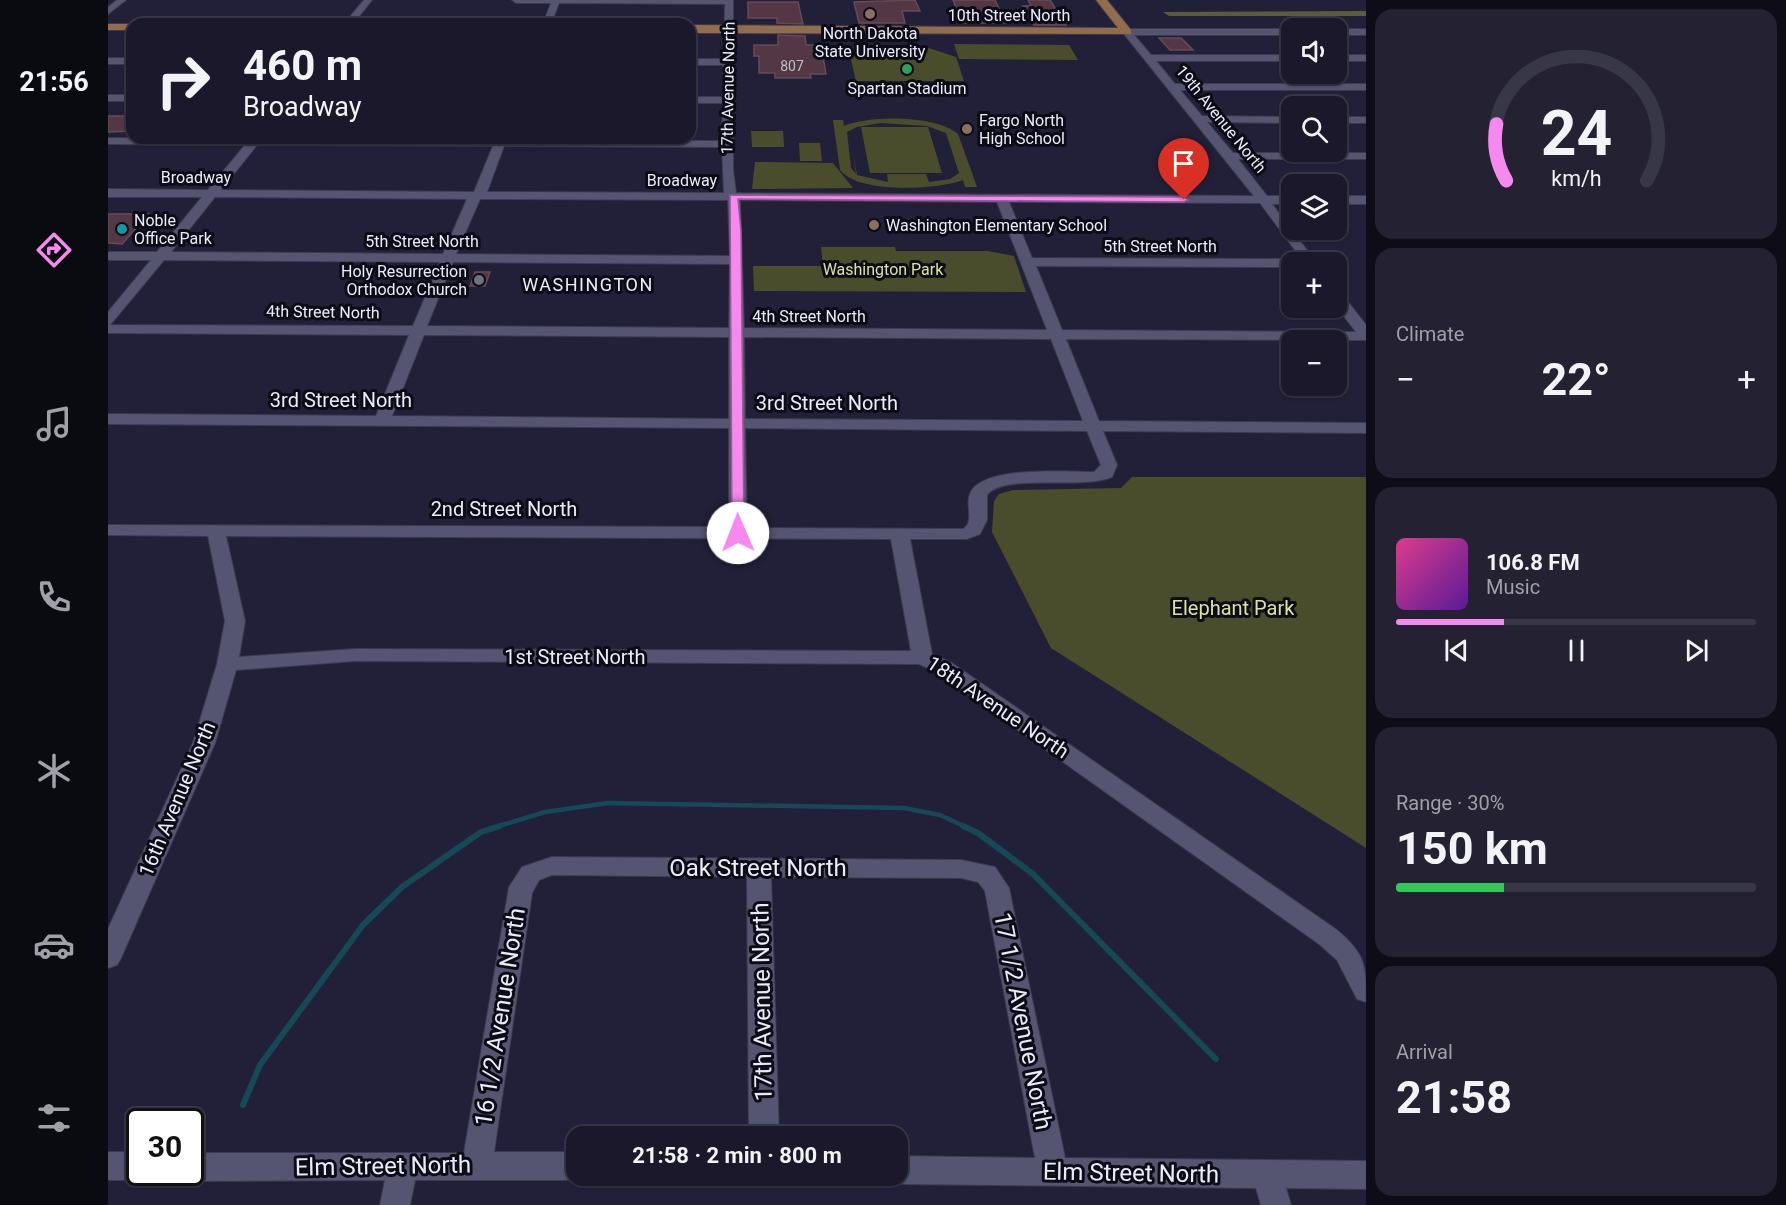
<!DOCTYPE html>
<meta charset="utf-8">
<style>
:root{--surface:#1a182a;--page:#232132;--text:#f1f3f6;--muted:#9fa0a8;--line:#383747;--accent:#f589ee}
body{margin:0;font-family:Roboto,sans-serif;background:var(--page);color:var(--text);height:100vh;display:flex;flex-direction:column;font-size:22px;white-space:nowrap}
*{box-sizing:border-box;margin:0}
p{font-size:20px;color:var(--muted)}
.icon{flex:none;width:33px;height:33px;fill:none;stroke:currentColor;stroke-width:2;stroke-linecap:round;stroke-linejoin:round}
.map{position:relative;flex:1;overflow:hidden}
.panel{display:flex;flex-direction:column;gap:9px;padding:9px;background:#0e0d17;width:420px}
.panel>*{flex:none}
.banner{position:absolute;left:18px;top:18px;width:570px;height:126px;border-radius:18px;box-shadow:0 2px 4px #0004,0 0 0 2px var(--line);background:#1a182a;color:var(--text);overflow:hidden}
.controls{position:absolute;left:1173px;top:18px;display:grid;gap:12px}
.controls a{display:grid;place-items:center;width:66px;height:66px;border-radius:12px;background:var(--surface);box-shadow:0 2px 4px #0004,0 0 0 2px var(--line);font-size:30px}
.speed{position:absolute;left:18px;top:1108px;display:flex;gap:12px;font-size:30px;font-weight:700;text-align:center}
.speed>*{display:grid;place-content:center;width:78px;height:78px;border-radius:50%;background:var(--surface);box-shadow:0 2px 4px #0004,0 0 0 2px var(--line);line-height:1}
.speed .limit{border:3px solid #111;border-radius:9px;background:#fff;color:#111}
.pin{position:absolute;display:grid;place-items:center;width:51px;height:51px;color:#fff;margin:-62px -26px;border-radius:50% 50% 50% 0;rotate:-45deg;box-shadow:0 0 6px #0007}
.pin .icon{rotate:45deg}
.me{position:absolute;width:66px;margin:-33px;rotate:359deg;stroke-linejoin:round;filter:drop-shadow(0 0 4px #0008)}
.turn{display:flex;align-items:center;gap:21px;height:126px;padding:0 18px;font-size:27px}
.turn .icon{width:78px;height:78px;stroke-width:2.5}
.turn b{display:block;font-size:42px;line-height:51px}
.big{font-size:45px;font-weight:700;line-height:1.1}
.panel .tile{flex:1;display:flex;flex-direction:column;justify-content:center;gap:9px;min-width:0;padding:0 21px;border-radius:18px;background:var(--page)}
.panel .dial{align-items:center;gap:0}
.dial svg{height:156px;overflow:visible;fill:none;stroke:var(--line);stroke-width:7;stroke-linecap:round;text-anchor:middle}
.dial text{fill:var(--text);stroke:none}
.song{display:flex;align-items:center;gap:18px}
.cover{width:72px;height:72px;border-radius:9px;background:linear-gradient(135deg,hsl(330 70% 55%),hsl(270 70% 35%))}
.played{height:6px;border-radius:3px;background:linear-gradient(90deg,var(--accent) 30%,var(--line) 30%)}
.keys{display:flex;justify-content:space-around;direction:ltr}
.heat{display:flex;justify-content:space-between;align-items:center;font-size:33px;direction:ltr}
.charge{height:9px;border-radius:4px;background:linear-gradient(90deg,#34c759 30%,var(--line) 0)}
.trip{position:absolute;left:458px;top:1126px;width:342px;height:60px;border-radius:18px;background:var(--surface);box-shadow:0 2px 4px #0004,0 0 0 2px var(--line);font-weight:700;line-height:60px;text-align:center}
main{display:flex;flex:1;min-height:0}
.dock{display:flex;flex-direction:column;width:108px;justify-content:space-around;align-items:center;background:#0a0a11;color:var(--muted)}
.dock .icon{width:42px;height:42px}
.dock .active{color:var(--accent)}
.dock b{font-size:27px;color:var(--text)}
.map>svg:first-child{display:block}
</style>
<main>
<nav class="dock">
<b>21:56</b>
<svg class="icon active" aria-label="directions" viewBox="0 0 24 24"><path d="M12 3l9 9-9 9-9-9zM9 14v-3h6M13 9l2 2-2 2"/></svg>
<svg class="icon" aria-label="music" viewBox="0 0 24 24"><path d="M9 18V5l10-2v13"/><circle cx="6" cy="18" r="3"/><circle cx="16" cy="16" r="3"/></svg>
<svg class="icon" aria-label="phone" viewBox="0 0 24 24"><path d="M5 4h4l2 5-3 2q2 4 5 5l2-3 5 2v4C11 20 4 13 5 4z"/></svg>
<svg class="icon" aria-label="climate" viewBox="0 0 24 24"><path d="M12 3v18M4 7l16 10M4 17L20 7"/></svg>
<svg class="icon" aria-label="car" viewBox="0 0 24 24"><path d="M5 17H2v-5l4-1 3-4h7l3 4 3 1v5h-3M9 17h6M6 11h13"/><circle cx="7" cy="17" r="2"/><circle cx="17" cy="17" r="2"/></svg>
<svg class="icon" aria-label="filters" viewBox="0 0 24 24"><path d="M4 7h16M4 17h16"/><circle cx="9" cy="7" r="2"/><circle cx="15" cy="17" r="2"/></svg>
</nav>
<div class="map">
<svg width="1258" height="1205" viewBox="0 0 1258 1205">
<rect width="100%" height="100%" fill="#222038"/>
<path fill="#4a4d2b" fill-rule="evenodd" d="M846,44l115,1 9,15 -119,-1z
M740,47h78l30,10 8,24h-108z
M725,120h10l1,6c26,-11 92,-11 114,8l19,53h-12l-2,-7c-27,10 -104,14 -123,-10zM773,123l46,3 19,7 13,40 -9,6 -21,3 -3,-8h-39l1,8 -31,-7 -4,-21 3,20 -5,-6 -4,-36 10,-5z
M753,127h67l14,46h-72z
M643,131h32l1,16h-32z
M691,143h21l2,18h-22z
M647,162l78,1 20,25 -101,1z
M713,247h74l1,4h92l26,5 12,36 -272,-1 -1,-25h70z
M1024,477h234v371l-315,-200 -59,-116 2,-31 5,-7 14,-4 108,-2z"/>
<path fill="#5a5e37" d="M1258,11v5h-197l-6,-4z"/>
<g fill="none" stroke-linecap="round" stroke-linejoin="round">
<path stroke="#144955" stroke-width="4.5" d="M388,827l49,-15 63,-9 296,5 36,7 26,12"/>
<path stroke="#144955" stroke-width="6" d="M855,826l15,7 55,41 183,185
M135,1105l17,-40 103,-140 39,-38 79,-55 19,-6"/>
</g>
<path fill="#533744" stroke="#684a57" stroke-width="1.5" d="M807,0l5,11h-18l3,12h-46l-5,-21z
M845,0h42l11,23h-44z
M920,0h22l16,25h-32l-11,-19h8z
M640,2h50l5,22 -26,-1v-5h-29z
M670,35l27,1 1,9h15l5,29h-16l1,4h-36v-5h-16v-17h-5v-11h24z
M1051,38h22l12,12h-23z
M0,116h24v15l-24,1z
M0,214h41l-27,30 -14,-1z
M367,272h15l-5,14h-15z"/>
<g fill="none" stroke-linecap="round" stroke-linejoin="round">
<g stroke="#3d3a4f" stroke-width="2">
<path id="minor" d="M9,0h9l-18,14v-7z
M256,0h8l-19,24h-9z
M404,0h221v169l3,24 518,3 -130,-162 -1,-2 4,-3h165v6h-158l17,20h141v6h-136l19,23h191v6h-186l22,26 90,1v6l-85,-1 26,31h133v6h-128l29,37h25v8h-20l44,58h-12l-44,-59 -251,-1 23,56 260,1 6,3h-6v5l-256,-1 26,64 294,2 -20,-26v-14l5,1 25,32v15l-300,-1 33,82 267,2v10l-263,-2 14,34 -5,12c-29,13 -109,-4 -125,18v25l-7,14 -13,5h-57l22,115 20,9 385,267c29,25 29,35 29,72l-9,-3 -20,-39 -18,-16 -381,-271 -19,-9 -564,-3 -119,9 -21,73 -94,215 -4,7 -9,3v-39l85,-186 24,-79 8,-43 -17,-85 -100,-1v-10l621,2v-99l-621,-4v-10l268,2 33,-81 -301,-2v-21l43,-52h-43v-8h49l45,-55h-94v-8l100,1 37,-45 -137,-1v-6l614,3 1,-38h-33v-6h33v-32h-33v-6h34l1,-55 -166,-1 -8,21h-8l8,-21h-35zM149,145l236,1 -19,46 -253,-2zM396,146l218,1 2,46 -237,-1zM107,197l252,2 -24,55 -272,-2zM372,199l248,1 2,56 -274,-2zM632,200l257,2 50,128 -303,-2zM56,260l276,2 -27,64 -303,-1zM345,262l277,2 -1,64 -302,-2zM316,335l305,2v82l-337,-3zM636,337l307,2 32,82 -338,-2zM637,428l342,3 14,34 -7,7c-26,0 -113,-7 -124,22 -5,11 5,28 -7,35l-216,-1zM118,536l665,3 20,112 -556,-2 -116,8 6,-36z
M1228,29h30v6h-30z
M1228,55h30v6h-30z
M0,58h24v6h-24z
M0,95h24v6h-24z
M1228,117h30v6h-30z
M1228,196h30v8h-30z
M444,857l409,3 34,7 14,21 56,270 301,3v28l-80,-1 5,17h-30l-5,-17 -359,-4 -11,-4 -1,-4h12v-20l138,2 -50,-267 -7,-9 -17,-4 -190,-1 8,260h-30l-2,-260 -195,-2 -13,5 -7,13 -38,259h82v24h10l-10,4h-161l-5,25h-30l5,-25 -195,1 -11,-4 -1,-4h12v-20h274l45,-266 13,-20z
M0,1152h32v21h12l-1,3 -11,4h-32z"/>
</g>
<g stroke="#3d3a4f" stroke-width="2">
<path id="major" d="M988,0h11l24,30v4l-441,-1v-8l428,3z
M0,24h26l-2,6h-24z"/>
</g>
<use href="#minor" fill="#565571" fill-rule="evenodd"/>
<use href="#major" fill="#926c4b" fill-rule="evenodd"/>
</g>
<path fill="#f589ee" stroke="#9f599b" stroke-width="1.5" d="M622,195l454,2 4,3 -4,2 -446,-3 3,32 3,302 -6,4 -6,-4z"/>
<g fill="#8d6e63" stroke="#0c0c16" stroke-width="2">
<circle cx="762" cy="14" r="6"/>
<circle cx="859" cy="129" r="6"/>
<circle cx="766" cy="225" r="6"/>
</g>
<circle fill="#2e9e5b" stroke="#0c0c16" stroke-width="2" cx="799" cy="69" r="6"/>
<circle fill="#0f9aa8" stroke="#0c0c16" stroke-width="2" cx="14" cy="229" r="6"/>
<circle fill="#6b7280" stroke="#0c0c16" stroke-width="2" cx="371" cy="280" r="6"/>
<g text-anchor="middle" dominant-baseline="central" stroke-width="6" stroke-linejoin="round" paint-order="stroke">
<g font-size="14" fill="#c4bdcd">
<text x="684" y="66">807</text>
</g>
<g font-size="16" fill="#eaeafb" stroke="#0c0c16">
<text x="901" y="15">10th Street North</text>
<text transform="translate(620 88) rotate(-89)">17th Avenue North</text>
<text transform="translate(1113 119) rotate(51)">19th Avenue North</text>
<text x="88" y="177">Broadway</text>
<text x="574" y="180">Broadway</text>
<text x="314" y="241">5th Street North</text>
<text x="1052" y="246">5th Street North</text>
<text transform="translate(215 312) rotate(1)">4th Street North</text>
<text x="701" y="316">4th Street North</text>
</g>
<g font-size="16" fill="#eaeafb" stroke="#0c0c16" text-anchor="start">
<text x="762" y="33" text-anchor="middle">North Dakota<tspan x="762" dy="18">State University</tspan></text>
<text x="799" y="88" text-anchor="middle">Spartan Stadium</text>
<text x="871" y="120">Fargo North<tspan x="871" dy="18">High School</tspan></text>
<text x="26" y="220">Noble<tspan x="26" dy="18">Office Park</tspan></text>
<text x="778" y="225">Washington Elementary School</text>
<text x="359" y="271" text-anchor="end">Holy Resurrection<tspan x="359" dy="18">Orthodox Church</tspan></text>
</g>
<g font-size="16" fill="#dbe29f" stroke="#0c0c16">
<text x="775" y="269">Washington Park</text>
</g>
<g font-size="18" letter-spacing="1.5" fill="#eaeafb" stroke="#0c0c16">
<text x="480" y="284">WASHINGTON</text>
</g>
<g font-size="20" fill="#eaeafb" stroke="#0c0c16">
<text x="233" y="400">3rd Street North</text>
<text x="719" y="403">3rd Street North</text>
<text x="396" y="509">2nd Street North</text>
<text x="467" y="657">1st Street North</text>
<text transform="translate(890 707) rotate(34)">18th Avenue North</text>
<text transform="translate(69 799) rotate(-67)">16th Avenue North</text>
</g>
<g font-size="20" fill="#dbe29f" stroke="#0c0c16">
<text x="1125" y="608">Elephant Park</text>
</g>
<g font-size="24" fill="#eaeafb" stroke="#0c0c16">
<text x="650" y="868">Oak Street North</text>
<text transform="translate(654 1002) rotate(-91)">17th Avenue North</text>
<text transform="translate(392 1017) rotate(-81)">16 1/2 Avenue North</text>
<text transform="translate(915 1021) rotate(79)">17 1/2 Avenue North</text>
<text transform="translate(275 1166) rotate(-1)">Elm Street North</text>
<text transform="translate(1023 1173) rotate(1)">Elm Street North</text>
</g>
</g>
</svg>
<div class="controls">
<a><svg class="icon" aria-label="sound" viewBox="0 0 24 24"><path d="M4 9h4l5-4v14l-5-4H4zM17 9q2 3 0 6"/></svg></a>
<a><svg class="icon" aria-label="search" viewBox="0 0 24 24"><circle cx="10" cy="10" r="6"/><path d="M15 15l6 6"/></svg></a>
<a><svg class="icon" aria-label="layers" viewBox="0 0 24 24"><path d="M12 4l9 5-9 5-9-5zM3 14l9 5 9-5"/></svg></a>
<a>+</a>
<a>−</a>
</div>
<div class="speed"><div class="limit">30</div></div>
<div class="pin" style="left:1076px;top:200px;background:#d93025"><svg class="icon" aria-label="arrive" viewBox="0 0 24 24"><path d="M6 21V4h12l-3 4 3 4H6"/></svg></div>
<svg class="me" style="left:630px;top:533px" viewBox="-20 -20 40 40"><circle r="19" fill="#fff"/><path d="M0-13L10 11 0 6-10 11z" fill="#f589ee"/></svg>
<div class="trip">21:58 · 2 min · 800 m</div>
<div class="banner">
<div class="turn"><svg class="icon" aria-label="right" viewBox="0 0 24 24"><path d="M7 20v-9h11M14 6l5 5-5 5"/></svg><div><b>460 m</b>Broadway</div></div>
</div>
</div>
<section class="panel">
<div class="tile dial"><svg viewBox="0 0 100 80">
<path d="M14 69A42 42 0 1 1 86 69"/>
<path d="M14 69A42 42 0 0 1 9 40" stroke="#f589ee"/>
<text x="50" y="56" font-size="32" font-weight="700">24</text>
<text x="50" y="72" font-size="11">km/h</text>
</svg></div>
<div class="tile"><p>Climate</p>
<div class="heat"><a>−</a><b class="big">22°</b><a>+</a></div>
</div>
<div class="tile">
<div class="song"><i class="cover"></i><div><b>106.8 FM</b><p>Music</p></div></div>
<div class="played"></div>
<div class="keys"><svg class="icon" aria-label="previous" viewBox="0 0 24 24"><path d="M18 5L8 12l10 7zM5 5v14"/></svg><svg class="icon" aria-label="pause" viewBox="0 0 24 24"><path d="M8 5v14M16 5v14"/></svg><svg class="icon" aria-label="next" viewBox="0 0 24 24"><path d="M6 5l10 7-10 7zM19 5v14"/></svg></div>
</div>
<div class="tile"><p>Range · 30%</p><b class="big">150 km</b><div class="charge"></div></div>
<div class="tile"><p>Arrival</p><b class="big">21:58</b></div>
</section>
</main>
